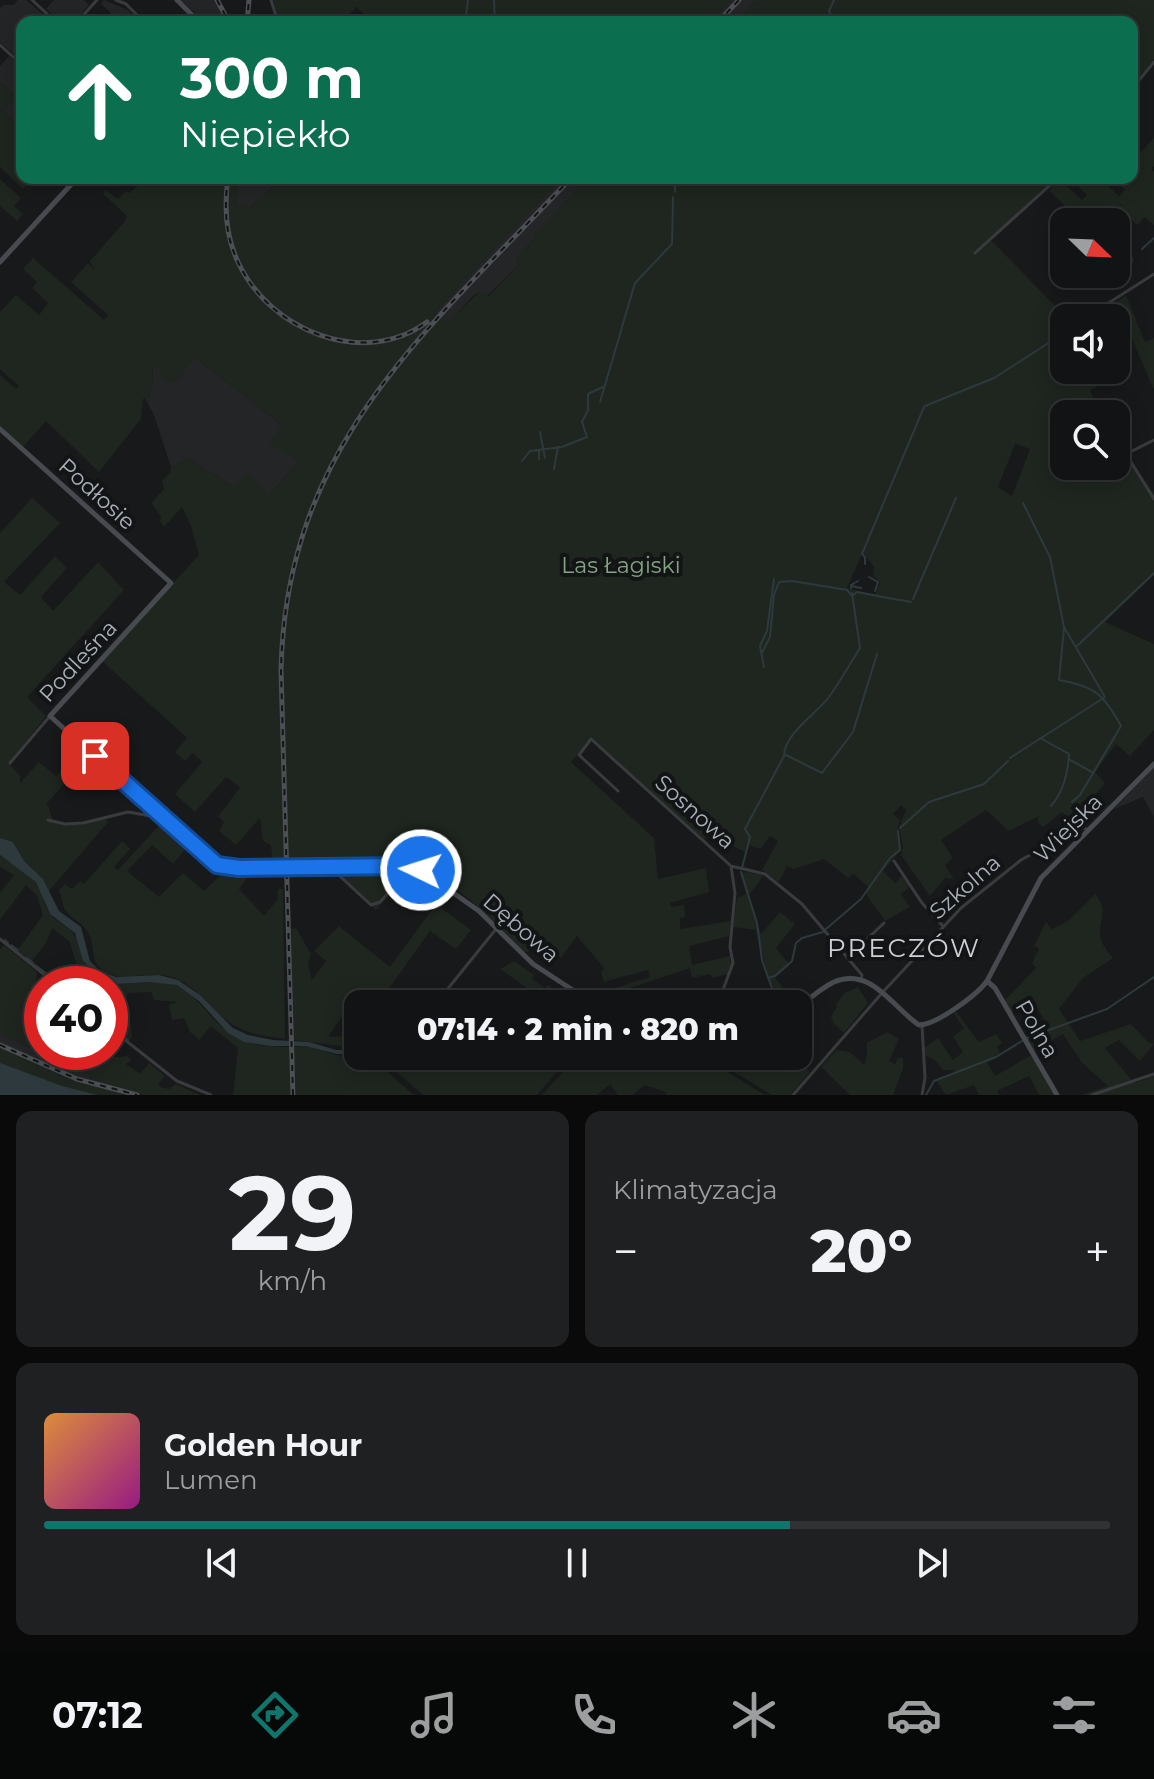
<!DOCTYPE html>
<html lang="pl">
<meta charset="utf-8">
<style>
:root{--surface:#121314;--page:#1f2022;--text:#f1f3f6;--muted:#9c9ea0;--line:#313234;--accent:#0f766e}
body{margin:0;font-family:Montserrat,sans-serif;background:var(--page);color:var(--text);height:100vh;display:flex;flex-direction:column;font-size:30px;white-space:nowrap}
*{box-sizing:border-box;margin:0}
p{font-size:26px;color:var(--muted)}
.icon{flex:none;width:44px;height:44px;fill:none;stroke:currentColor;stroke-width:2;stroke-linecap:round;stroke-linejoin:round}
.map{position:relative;height:1095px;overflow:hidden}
.sheet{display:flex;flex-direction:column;gap:16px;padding:16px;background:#0a0a0b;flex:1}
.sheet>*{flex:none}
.hud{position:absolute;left:16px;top:16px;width:1122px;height:168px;border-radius:16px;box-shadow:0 4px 20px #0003,0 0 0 2px var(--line);background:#0b6e4f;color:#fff;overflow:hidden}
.needle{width:52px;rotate:113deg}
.tools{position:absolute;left:1050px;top:208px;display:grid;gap:16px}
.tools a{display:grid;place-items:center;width:80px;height:80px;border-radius:16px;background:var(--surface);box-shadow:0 4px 20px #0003,0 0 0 2px var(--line);font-size:40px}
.speed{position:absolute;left:24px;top:966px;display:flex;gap:16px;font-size:40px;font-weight:700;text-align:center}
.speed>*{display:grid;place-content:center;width:104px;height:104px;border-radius:50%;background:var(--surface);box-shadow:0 4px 20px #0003,0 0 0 2px var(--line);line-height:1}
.speed .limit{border:12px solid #d22;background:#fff;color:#111}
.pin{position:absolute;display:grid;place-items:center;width:68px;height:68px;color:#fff;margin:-34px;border-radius:16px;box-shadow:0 4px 12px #0006}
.me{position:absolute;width:88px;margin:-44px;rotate:274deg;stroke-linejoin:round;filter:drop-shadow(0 0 6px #0008)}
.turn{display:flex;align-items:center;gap:28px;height:168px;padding:0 32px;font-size:36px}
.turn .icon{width:104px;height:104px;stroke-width:2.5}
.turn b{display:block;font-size:56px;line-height:68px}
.big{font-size:60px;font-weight:800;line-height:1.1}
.sheet .card{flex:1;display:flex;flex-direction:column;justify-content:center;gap:12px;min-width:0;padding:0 28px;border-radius:16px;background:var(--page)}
.sheet .dial{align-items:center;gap:0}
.dial b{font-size:104px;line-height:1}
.song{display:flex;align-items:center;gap:24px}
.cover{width:96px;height:96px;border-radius:12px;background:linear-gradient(135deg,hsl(30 70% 55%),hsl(310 70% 35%))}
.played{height:8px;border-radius:4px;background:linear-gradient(90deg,var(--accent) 70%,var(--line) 70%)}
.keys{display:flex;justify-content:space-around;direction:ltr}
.heat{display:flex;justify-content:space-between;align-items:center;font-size:44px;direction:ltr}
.sheet .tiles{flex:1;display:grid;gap:16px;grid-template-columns:1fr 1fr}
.card:last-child{grid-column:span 2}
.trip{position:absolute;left:344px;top:990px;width:468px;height:80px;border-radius:16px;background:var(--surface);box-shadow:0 4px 20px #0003,0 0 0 2px var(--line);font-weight:800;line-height:80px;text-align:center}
.tabs{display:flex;height:128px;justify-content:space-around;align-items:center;background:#070808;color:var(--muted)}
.tabs .icon{width:56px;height:56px}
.tabs .selected{color:var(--accent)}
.tabs b{font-size:36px;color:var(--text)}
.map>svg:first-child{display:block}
</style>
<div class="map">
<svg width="1154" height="1095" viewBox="0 0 1154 1095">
<rect width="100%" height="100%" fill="#18191a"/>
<path fill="#242527" d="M18,0h8l27,22h-31v37l-2,1 -20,-18v-33l3,-4h11z
M54,0h30l5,5 -15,17h-14l-14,-13z
M104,0l24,10 10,12h-37l10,-9 -10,-9z
M181,0h33l11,13 -8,9h-13z
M731,0h26l-21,22h-27z
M9,56l13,12v61l-19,-18 13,-15 -16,-14v-16z
M236,178h46l-33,31 -12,-4z
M561,178h27l-53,57 1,2 -20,22 3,6 -33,32 -7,-5 -6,4 -26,28 -13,-11z
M195,357l87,68 17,36 -30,35 -35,-9 -45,-28 -18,8 -17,-52 -9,-17 5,-2 -1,-7 3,-1 1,-22z
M1154,767v50l-11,-20 -29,12z
M0,1034l90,41 -1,9 -89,-37z"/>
<path fill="#1e261f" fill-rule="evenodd" d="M273,0h458l-22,22h-336l-17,-15 -13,15h-63z
M757,0h397v59l-22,28v-65h-396z
M0,82l16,14 -13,15 19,18v25l-5,7 5,4v13h12l-11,11 -23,-22z
M1154,138v28l-3,3 3,3v53l-9,-8 -8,8 -15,-14 -4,5 6,6 -5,4 6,6 -9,8v-18h-52v26l-14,-14 14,-16 -4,-5 5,-7 -16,-16 10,-11 23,21 5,-5 -17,-17h29l20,18 6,-6 -13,-12h20v-24l4,3z
M130,178h96l-2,22 4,2 3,-24h5l1,27 12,4 33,-31h279l-127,135 13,10 32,-31 9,5 31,-32 -3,-6 20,-22 -2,-2 54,-57h469l-67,61 77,79h-3v52h31l6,15 -11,5 11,24h-37v52h52v-5l12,-5 26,38v81l-49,47 49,22v86l-24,26 -14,-12 -21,28 10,11 -9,11 13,13 -32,19 -15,-14 -19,15 -6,-5 2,-6 -30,15 -23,-21 -45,30 12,18 -8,7 9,14 -9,-1 -15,18 -29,-41 2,-8 -4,-20 7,-17 -5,-5 -8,9 7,6 -2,7 3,23 -18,21 12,12 7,-7 8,11 -9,7 9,13 -25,14 -19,-27 3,-6 -15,-14 -6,4 -24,-19 -30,10 -7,-3 -8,16 -17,-12 16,-29 -8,-5 -9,13 -12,-4 -4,7 -18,-9 -15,-12 -8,9 -112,-101 -21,23 83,76 4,41 48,-11 3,24 -39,11 1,4 13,-2 1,12 -5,1v11l51,-8 -2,15 -40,10 3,19 38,-9 1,9 -3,9 -16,4 -2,-4 -18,4 -2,-10 -84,28 -12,7 -5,-4 7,-5 54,-17 -2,-7 -44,12 -3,-10 3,-4 -27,-32 -16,22 -17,-12 -20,7c-30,-32 -66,-70 -107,-87h-144l-2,-21 -8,-4 -3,-23 -24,27 -17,-14 5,-9 -6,-5 22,-30 -14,-10 -31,35 -20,-18 27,-32 -9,-9 -8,8 -10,-9 12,-14 -85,-77 97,-106 -8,-29 -9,-19 -18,20 -4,-6 1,-5 -10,-13 13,-14 -2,-8 9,-9v-5l18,-8 45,28 13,-15 23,23 29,-34 -30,-17 13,-19 -87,-68 -19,25 -13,-1 -5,-16 -5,1 -1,22 -3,2 2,6 -8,3 -2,20 -42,53 -53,-51 -23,26 -23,-20v-52l16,14 3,-3 -19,-17v-57l16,-17 23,20 9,-12 -16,-15 5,-6 -14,-13 10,-11 71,62 4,-5 -37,-33 17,-19 7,8 -5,-10 35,-40 2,-5 -24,-22 3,-4 12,9 8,-8 3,2 9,-7zM1015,444l15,5 -18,47 -14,-9zM863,552l11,15 -1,8 7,7 -5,13 -28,-7z
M0,179l21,19 -7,8 9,8 -6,7 -17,-15z
M1126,295l19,47 9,-4v52l-38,-88z
M32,498l28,25 -56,59 16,13 35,-39 12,12 -26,29 12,14 45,-49 26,28 -97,107 19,19 -37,47 11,13v7l19,-21 17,14 27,-29 18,18 -15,15 -10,-9 -29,32 7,20 26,2 25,-7 3,4 -59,69 -6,-12 -19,-18 -11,-19 -13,-4v-305z
M164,820l26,24 -17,20 -21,-19 -25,26 32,26 24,-24 21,18 23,-22h27l-15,20 25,27 13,-16 1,-11h5l2,150c-17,-2 -32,-4 -48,-12 -25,-13 -39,-44 -69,-51 -21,-5 -50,8 -67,-7 -11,-9 -6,-23 -12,-35 -5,-11 -19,-15 -25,-26 -2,-6 -3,-13 -5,-18l6,-6 7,5 8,-8 4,3 38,-43 8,8 -16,18 4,3z
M0,856c14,9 35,20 41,35 3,8 4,17 9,23 6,8 17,11 23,19 9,12 6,27 17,38 23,25 60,2 88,15 13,7 22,17 31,28 26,29 43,33 81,33l1,48h-58l5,-47 -27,-22 -12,14 -9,-8 -6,-14 -12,2 -3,-15 8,-3 -23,-2 -3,-8 -23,1 -9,27 12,4 1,13 -4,4 -18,-15v-42h-17c-16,-12 -18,-24 -23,-42l-18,-14 -6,15 -15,19 -14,-11 26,-36 -6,-19 -11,-11 -26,35v-27l14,-18 -14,-8z
M334,869l76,-1 3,1 -37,41z
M747,872l17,3 -15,20 12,39 19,-22 15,12 -19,24 14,17 -15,13 10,12 -5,4 7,10h-14l1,-7 -18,-67 -23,-3 4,-29 9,-4 -6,-21z
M1095,894c16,18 1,29 6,46 2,6 8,13 12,18l-30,20 -24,31 21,32 51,-17 17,18 6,2 -14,17 -21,-21 -14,8 29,35 20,-7v19h-73l27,-9 -26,-23 -19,-29 -31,18 -8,-15 23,-13 -14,-23 -22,13 -7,-13 32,-33 -4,-5 7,-14 -5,-3 12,-24 6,7 16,-8z
M436,904l35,26 -15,19 -26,-18 -52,73h-7l-13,-9c-12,13 -18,26 -29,40l2,2 26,-2 1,13 -64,-8 -3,-111 5,-1 15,26 -3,11 4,15 14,-19 -12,-10 25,-25 51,41z
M4,945l33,27 -2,20 7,13v47h24l8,8c17,-9 35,0 53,-4l5,4 -6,4 14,10 9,-11 16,13 -6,7 1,4 9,2 7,-5 24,11h-58l-53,-13 1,-7 -90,-41v-85z
M514,961l20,14 -2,4 13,9 3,-3 31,19h-30l-49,-35z
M858,987l10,16 -24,30 -9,-8 -4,-8 6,-11 -1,-2 9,-11z
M954,1009l25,33 17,-8 6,9 -5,4 3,6 -13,9 8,14 38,-22 22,41h-16l-10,-19 -32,15 2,4h-20l-5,-10 -28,10 -11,-16 19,-6 -1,-3h-10l-7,-9 -11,-6 -1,-7 14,-10 15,22 10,-8 -10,-15 11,-9 -12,-17z
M887,1032l12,7 -10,22 6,3 3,-6h5v11l-10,26h-43l-29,-28 15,-17 14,2 14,13 3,-10v-12z
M305,1046l32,9 32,1 45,39h-118l-2,-48z
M0,1047l81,34 53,14h-134z
M378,1056h9l6,4 4,-4h174l-34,39h-114z
M577,1056h124l64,39h-98l-2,-3 -20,-7 -13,10h-14l-8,-11 -13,11h-55z
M708,1056h84l18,16 -20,23h-18z"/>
<path fill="#2e393e" d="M0,838l13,4 11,19 19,18 16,32 22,16 9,34 10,10 16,6 43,-2 19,5 22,15 33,33 15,7 25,5 36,2 27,8h22v4h-21l-32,-8h-35l-26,-4 -16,-9 -29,-32 -22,-16 -27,-3 -35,2 -16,-7 -16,-16 -8,-28 -25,-19 -14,-32 -36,-27z
M0,1063l62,23 35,9h-97z"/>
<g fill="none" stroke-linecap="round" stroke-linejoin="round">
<path stroke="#2e393e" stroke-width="2" d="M494,0l1,22
M465,22l3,-22
M834,22l-5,-11 5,-11
M840,22l3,-4
M902,178l6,1
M675,192v-14
M1142,249l12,-11
M1130,270l2,-11
M600,402l35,-119 37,-39 1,-47
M925,406l69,-28 70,-45
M540,432l5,26
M539,450v9
M522,461l8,-10 32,-4 25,-10 -5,-15 6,-12v-16l15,-7
M554,469l4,-22
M865,564v-7l-3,-3 62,-147
M869,577l9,5 -3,9
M851,586l10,2
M851,588v-3l7,-4
M913,599l43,-101
M901,600l10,2
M1064,628l-5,52c36,6 45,15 62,46l-41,69 -8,7
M1076,647l78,-74
M762,653l8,-16 4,-42 5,-13 13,-1 55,9 5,6 5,-4 42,8
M764,667l-4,-21 7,-15 7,-52
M1042,739l27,15c-1,18 -6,38 -18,52
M784,754l38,19 31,-41 24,-78
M1010,758l95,-61 -41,-70 -14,-70 -27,-54
M1070,760l22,12
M900,828l29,-26 55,-18 24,-23
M742,868l8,-31 -5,-8 39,-73c0,-22 33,-43 45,-59 11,-16 21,-33 31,-49l-8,-55
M741,872l16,51 5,37 13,37 -1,7
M826,929l35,-30 29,-41 10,-8 -2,-19
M5,940l3,3
M11,945l7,5
M27,958l6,5
M35,965l15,11
M768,978l7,-2 17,-15 4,-18 6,-5 21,-6
M53,979l6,5
M110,1025l18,15
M1027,1038l80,-29 47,-32
M926,1095l8,-14 62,-24 26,-16"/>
<path stroke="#393b3f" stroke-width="3" d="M32,0l24,22
M116,0l10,4 18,18
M271,0l7,22
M77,22l20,-22
M0,45l22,20
M1132,89l22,-27
M975,253l83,-75
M1085,318l69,-44
M1126,454l28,45
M1116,459l38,-19
M1100,467l2,-1
M10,763l40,-47
M618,791l-39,-36 12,-16 140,127 34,8 37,30 60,71 -1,5
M48,820l17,4 18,-1 45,-11 34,6
M894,861l28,42 20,22
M330,867l41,38 9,-3 31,-35
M0,939l56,45
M847,958l37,-35
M357,995l11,9
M721,995l12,-32 -3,-16 5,-54 -4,-27
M442,996l10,8
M397,1004l9,-5 36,-3 54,-67
M110,1028l67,53 34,14
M793,1095l89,-102 79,-85 60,-48 60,-33 8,3
M922,1095l3,-17 -3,-52
M1092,1095l62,-21"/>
<path stroke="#474a4f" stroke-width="5" d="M177,0l22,22
M0,262l77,-84
M0,429l171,154 -121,133 165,149 16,3 175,-2 12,2 61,43 54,53 61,40
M987,981l8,7 62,107
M687,1004l30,-8 28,8
M798,1008c11,-9 23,-20 36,-26 37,-16 59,26 85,43 17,0 58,-30 68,-44l54,-103 113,-114"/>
<g stroke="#4c4f54" stroke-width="5">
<path id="rail" d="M217,0l12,22
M247,22l2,-22
M718,22l21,-22
M228,178c-4,29 -3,57 10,84 31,68 125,107 189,60
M0,1045l77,34 60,16
M293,1095l-12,-425c5,-227 147,-340 290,-492"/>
</g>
<use href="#rail" stroke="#131415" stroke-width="2" stroke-dasharray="6" stroke-linecap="butt"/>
</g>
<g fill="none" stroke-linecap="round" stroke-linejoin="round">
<g stroke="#114b97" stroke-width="20">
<path id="route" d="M95,756l122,109 22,3 167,-2 15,4"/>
</g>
<use href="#route" stroke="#1a73e8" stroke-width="14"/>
</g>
<g text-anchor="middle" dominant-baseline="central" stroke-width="8" stroke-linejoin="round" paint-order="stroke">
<g font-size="22" fill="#abb1ba" stroke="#131415">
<text transform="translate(97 494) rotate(42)">Podłosie</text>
<text transform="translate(78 661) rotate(-47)">Podleśna</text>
<text transform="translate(695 812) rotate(42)">Sosnowa</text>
<text transform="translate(1068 828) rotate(-45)">Wiejska</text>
<text transform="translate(965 887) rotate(-41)">Szkolna</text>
<text transform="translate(521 928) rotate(41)">Dębowa</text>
<text transform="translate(1037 1029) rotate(60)">Polna</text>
</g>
<g font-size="22" fill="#84a483" stroke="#131415">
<text x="621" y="565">Las Łagiski</text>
</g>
<g font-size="26" letter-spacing="2" fill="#ccd0d6" stroke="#131415">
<text x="904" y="948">PRECZÓW</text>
</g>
</g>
</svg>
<div class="tools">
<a><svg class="needle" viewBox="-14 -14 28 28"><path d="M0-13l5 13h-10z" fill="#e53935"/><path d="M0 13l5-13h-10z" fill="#9c9ea0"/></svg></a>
<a><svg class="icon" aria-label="sound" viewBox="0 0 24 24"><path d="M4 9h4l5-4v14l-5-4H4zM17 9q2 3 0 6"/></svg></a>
<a><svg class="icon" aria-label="search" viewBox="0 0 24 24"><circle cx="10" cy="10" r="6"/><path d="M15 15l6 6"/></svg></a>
</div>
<div class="speed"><div class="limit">40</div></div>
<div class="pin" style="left:95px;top:756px;background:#d93025"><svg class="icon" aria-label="arrive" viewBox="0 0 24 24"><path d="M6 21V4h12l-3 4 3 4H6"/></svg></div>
<svg class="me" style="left:421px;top:870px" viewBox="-20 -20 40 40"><circle r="17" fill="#1a73e8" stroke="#fff" stroke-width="3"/><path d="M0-11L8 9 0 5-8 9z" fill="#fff"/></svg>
<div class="trip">07:14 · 2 min · 820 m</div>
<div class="hud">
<div class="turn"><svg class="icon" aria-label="ahead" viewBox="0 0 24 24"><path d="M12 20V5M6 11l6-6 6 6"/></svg><div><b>300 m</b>Niepiekło</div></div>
</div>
</div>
<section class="sheet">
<div class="tiles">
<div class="card dial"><b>29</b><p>km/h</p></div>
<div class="card"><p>Klimatyzacja</p>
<div class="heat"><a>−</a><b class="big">20°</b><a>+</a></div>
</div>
<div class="card">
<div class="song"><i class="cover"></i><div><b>Golden Hour</b><p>Lumen</p></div></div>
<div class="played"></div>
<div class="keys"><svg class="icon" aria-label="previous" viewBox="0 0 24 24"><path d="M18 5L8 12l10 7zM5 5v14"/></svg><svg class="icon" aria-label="pause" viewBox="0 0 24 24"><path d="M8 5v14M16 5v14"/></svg><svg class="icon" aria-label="next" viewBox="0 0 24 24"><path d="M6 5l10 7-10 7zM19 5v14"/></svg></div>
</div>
</div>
</section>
<nav class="tabs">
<b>07:12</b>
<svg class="icon selected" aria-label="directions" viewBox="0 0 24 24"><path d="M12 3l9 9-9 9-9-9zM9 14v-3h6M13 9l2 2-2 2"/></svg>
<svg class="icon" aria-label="music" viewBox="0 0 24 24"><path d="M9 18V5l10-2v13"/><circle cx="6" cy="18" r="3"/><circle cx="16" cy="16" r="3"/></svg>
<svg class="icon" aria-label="phone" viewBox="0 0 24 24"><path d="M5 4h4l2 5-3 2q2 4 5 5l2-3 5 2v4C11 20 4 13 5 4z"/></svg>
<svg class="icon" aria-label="climate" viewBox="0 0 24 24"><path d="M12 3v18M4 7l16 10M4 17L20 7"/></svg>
<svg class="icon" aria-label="car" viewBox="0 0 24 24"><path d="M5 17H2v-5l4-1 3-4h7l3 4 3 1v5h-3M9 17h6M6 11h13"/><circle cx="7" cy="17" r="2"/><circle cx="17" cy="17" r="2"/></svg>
<svg class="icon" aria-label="filters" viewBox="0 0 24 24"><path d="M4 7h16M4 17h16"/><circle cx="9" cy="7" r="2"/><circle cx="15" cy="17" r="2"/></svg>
</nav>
